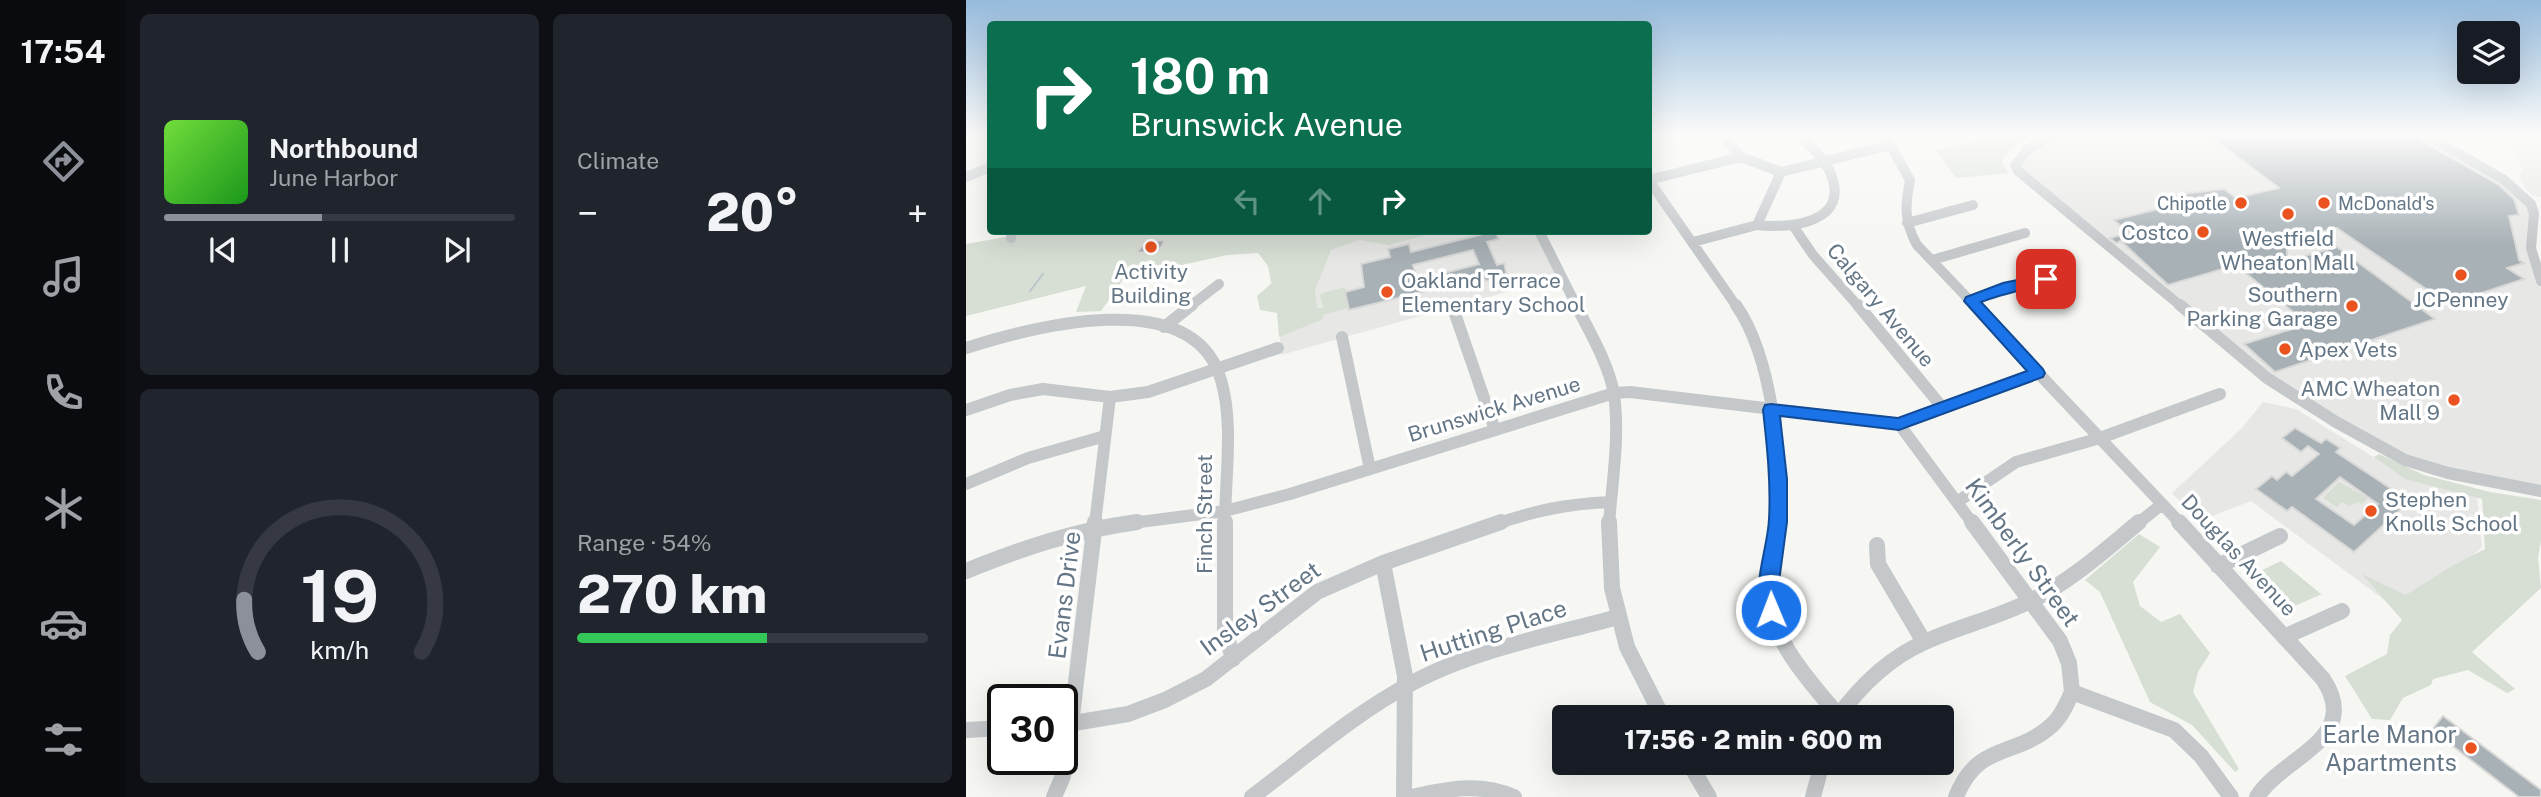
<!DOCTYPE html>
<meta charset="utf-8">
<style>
:root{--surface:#171b24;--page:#20242c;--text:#f1f3f6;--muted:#9ea1a6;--line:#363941;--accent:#8c9099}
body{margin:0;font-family:"Public Sans",sans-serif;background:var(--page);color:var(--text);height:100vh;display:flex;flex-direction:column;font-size:26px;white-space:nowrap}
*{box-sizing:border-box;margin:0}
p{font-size:23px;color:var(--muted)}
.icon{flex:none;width:38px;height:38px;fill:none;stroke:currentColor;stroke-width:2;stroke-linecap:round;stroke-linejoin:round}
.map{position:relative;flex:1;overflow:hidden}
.details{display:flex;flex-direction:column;gap:14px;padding:14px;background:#0d0f14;width:840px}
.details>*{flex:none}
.top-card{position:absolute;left:21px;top:21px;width:665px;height:214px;border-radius:7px;box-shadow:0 7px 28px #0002;background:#0b6e4f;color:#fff;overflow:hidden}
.tools{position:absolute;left:1491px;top:21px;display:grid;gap:14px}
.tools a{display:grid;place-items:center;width:63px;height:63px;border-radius:7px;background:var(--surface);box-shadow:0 7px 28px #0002;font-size:35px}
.speed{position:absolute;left:21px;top:684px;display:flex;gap:14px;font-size:35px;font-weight:700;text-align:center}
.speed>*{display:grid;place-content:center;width:91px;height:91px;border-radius:50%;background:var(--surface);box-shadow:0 7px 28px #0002;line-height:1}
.speed .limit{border:4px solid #111;border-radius:10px;background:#fff;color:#111}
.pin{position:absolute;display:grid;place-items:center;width:60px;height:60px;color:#fff;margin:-30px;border-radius:14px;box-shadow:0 4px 10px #0006}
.me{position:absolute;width:77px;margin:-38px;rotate:359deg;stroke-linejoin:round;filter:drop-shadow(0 0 5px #0008)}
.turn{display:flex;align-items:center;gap:24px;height:147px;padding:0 28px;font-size:32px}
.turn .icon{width:91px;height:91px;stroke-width:2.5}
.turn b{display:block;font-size:49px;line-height:60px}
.lanes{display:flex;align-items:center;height:66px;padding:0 28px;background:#0003;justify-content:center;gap:35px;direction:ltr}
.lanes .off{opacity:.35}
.big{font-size:52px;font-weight:800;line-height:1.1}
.details .tile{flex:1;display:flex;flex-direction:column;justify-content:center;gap:10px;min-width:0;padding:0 24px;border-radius:10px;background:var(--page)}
.details .dial{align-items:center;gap:0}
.dial svg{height:182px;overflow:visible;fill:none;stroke:var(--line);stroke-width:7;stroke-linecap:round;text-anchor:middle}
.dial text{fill:var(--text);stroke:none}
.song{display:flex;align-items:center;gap:21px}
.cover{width:84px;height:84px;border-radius:10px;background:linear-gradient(135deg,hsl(100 70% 55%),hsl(120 70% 35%))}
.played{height:7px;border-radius:4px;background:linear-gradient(90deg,var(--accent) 45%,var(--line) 45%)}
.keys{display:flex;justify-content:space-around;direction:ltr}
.heat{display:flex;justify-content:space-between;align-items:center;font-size:38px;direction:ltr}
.charge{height:10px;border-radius:5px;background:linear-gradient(90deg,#34c759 54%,var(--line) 0)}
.details .tiles{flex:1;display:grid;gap:14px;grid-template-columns:repeat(2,1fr)}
.trip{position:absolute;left:586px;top:705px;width:402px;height:70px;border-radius:7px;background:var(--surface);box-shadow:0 7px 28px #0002;font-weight:800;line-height:70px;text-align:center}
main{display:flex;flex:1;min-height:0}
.tab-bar{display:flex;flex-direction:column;width:126px;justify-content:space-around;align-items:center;background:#090b0e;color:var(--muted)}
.tab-bar .icon{width:49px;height:49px}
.tab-bar .on{color:var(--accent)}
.tab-bar b{font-size:32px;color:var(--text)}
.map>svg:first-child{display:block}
</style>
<main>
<nav class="tab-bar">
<b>17:54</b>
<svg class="icon on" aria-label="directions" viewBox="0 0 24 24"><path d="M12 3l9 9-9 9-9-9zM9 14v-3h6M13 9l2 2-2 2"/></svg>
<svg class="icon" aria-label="music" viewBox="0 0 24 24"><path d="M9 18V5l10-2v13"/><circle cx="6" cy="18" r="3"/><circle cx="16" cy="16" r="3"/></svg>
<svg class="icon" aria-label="phone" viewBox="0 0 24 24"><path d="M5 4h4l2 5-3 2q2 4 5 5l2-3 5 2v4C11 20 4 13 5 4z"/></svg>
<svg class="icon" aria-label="climate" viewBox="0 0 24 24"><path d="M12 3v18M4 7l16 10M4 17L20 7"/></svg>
<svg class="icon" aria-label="car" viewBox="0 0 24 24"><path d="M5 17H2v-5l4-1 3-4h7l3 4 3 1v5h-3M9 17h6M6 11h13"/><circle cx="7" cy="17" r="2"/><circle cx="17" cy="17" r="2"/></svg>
<svg class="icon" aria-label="filters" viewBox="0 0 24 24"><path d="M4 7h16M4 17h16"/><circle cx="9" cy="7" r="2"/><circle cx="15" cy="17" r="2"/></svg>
</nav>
<section class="details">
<div class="tiles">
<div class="tile">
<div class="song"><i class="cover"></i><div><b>Northbound</b><p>June Harbor</p></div></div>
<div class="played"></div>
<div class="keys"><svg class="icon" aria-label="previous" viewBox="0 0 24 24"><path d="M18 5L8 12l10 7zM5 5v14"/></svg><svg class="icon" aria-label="pause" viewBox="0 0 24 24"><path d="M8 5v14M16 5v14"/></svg><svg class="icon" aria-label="next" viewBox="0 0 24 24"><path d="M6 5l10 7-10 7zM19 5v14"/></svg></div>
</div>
<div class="tile"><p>Climate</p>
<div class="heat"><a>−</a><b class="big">20°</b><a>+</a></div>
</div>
<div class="tile dial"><svg viewBox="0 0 100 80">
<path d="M14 69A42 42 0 1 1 86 69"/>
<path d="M14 69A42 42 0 0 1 8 46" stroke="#8c9099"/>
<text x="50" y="56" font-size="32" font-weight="700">19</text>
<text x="50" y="72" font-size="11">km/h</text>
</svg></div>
<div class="tile"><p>Range · 54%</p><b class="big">270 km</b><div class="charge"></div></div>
</div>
</section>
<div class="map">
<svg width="1575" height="797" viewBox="0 0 1575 797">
<rect width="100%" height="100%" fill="#f6f7f3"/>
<path fill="#e7e8e6" d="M1087,134h371l79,45 28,25v44l10,33v210l-136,-31 -138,-82 -249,-207 1,-14z
M1532,134h43v63l-8,-1 -7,-7 -7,-13 3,-7 -7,-15z
M379,231h194l21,46 -279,78 -3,-56 -7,-13 -3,-20 -9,-13z
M1297,402l33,7 108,67 73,18 5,53 -72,72 -159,-118 -52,20 -27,-28 70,-65z"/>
<path fill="#d7ded4" d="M1031,134h40l-22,12 -10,9 -3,8 7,10 -53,5 -20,-27z
M73,231h402l-52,14 -30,-5 -28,10 -16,40 2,18h6l-3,-13 3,-2 22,-6 4,21 -24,6 -4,6 -42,17 -2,-24 -17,-3 -3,-14 15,-13 -4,-17 -10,-13 -31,2 -103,23 -23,33 -25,1 10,-26 -120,30v-72z
M1413,454l45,21 66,17 51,8v41l-3,16 3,31 -69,64 43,37 -8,4 -39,-23 -35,9 -2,6 -28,13 -13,22 -18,-1 -27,-43 42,-22 3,-19 12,-15 -40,-46 44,21 46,-29 33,-17 -3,-50 -77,-20 -31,-22z
M1373,482l29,16 -6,6 -4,-2 -9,4 -7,-4 -5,5 -14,-9z
M1173,534l21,13 -27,35 7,24 21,16 19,-8 30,39 -12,19 -5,20 46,77 -4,3 -43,-47 -42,-23 -50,-110 -15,-12z
M1315,561l40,33h1l-34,15 -34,-35z"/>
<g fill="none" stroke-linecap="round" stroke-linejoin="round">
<path stroke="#bbc6cb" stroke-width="2" d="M64,291l13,-17"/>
</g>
<path fill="#a8b1b6" stroke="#d8d8d6" stroke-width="2" fill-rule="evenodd" d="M1241,134h207l6,6 79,45 15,14 5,16 -10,1 10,44 5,3 -17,5 17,11 -76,25 -111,-76 -50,12v21l50,-14 98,72 -160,53 -31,-28 64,-20 -72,-59 -68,20 -47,-44 -5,2 -6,-5 19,-5 -15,-13 52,-13 -8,-6 31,-8 35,-4 12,9 43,-10z
M529,231l4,8 -12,3 10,23 7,-2 3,13 -21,5 -3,-4 -134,33 -4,-18 19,-5 -3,-23 29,-7 -2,-8 21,-5 2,8zM507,250l6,14 -62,16 -4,-15z
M199,240l-6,11 -23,2 9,-11z
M1329,428l26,15 5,-4 14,9 -4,4 66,44 -9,8 8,5 -47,43 -62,-45 -5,4 -31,-22 16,-13 5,4 9,-8 6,4 27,-22 -11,-8 -7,6 -19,-14zM1374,477l38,27 -24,21 -38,-26z
M1477,716l98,74v7h-22l-87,-67z"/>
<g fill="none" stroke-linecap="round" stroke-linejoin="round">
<path stroke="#c4c8cb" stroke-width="10" d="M19,134l5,3
M756,134l19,23 40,15
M918,134l26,46c-5,25 -6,42 7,65l59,62
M1087,134l-26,16 -12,15 3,6 164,136
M1458,134l79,45 28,25 3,10 -3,34 10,33
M815,172l110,-27
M0,177l24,-10
M682,179l89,128
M682,180l93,-23
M941,223l66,-18
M791,225c35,4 95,-3 73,-53 -7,-15 -21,-27 -32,-38
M828,227l19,28 46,52
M573,231l38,76
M45,238l1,-7
M727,242l64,-17 24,-53
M966,260l93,-27
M1005,301l37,-15 21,-2 29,-9
M223,307l30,-23"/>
<path stroke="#c4c8cb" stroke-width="12" d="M610,305c13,26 34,61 38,90 6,41 -2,88 -5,129
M770,305c36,51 47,157 42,219
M892,305l84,102
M1008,305l207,219
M1214,305l87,73 69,44 69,38 43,13 93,18
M487,308l42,122
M198,327l28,-22
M376,337l28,132
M0,348c66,-21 228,-65 255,32 13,43 4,99 4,144
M0,410l44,-15 33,-6 67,8 38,-5 130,-44
M933,424l74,100
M0,484l62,-26 77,-22
M991,502l59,-40 84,-24 120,-44
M129,524l15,-127
M158,524l101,-13 65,-17 324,-101 16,-1 269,32 139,-51
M530,524c41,-14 71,-20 114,-22
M1171,524l24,-19"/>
<path stroke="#c4c8cb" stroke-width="16" d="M259,522v108l8,29
M643,522l3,66 15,59 36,71
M812,522c-3,22 -9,44 -9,66 -1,50 39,91 69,127
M1006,522l88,119 9,22 3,29
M1213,522l144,157c40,60 -40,77 -66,118
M911,545l1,19 46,78
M417,563l22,113 -1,121
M1252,566l62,-30
M0,571c60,-24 107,-40 171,-49
M1318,637l58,-26
M1106,692l102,38 27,26 30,41
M871,718c23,-32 52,-60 88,-76 34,-16 72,-24 105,-41 40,-19 75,-51 109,-79
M96,725l66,-11 37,-14 41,-21 111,-87 66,-29 118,-41
M0,730l37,-2
M723,763l20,34
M88,797l9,-21 8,-52 24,-202
M286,797c52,-39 104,-85 162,-115 59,-32 139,-47 204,-65
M445,797c36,-8 68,-15 103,0
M847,797l9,-34
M990,797c22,-56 60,-39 96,-72 10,-9 15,-22 20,-33"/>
</g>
<linearGradient id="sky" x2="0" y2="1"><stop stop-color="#96bbdc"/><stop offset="0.55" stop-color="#fbfbfa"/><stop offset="1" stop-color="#fbfbfa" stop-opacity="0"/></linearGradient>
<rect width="1575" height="245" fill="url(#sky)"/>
<path fill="#1a73e8" stroke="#114b97" stroke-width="2" d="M1080,274l5,1v7c-24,7 -47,11 -70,20l62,67 2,4 -2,4 -144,53 -119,-14 7,63v43l-9,67 2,21 -2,6 -7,3 -7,-3c-14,-28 4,-67 5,-97 2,-37 -2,-73 -6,-109l2,-5 6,-1 127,14 129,-47 -63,-70 2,-4 37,-14z"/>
<g fill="#ea5320" stroke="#fff" stroke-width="2.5">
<circle cx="1275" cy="203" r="7"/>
<circle cx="1358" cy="203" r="7"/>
<circle cx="1322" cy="214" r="7"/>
<circle cx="1237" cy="232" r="7"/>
<circle cx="185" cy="247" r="7"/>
<circle cx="1495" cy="275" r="7"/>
<circle cx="421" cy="292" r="7"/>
<circle cx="1386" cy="306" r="7"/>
<circle cx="1319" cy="349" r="7"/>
<circle cx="1488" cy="400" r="7"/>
<circle cx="1405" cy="511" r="7"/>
<circle cx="1505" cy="748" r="7"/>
</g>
<g text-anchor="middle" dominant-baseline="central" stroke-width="7" stroke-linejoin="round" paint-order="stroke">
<g font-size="18" fill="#647685" stroke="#fff" text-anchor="end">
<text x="1261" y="203">Chipotle</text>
<text x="1372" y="203" text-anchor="start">McDonald's</text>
</g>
<g font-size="21" fill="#647685" stroke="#fff" text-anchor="end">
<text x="1223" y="232">Costco</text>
<text x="1322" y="238" text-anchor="middle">Westfield<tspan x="1322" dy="24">Wheaton Mall</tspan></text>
<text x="185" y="271" text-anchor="middle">Activity<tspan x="185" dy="24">Building</tspan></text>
<text x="435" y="280" text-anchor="start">Oakland Terrace<tspan x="435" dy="24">Elementary School</tspan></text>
<text x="1372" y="294">Southern<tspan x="1372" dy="24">Parking Garage</tspan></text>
<text x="1495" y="299" text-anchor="middle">JCPenney</text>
<text x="1333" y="349" text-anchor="start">Apex Vets</text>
<text x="1474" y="388">AMC Wheaton<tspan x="1474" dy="24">Mall 9</tspan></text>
<text x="1419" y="499" text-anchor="start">Stephen<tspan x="1419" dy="24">Knolls School</tspan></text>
</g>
<g font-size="21" fill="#647685" stroke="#fff">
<text transform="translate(915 305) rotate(50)">Calgary Avenue</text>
<text transform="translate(528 409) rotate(-17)">Brunswick Avenue</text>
<text transform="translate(238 514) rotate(-90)">Finch Street</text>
<text transform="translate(1273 555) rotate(47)">Douglas Avenue</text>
</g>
<g font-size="24" fill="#647685" stroke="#fff">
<text transform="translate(1057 552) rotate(54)">Kimberly Street</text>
<text transform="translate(98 595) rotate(-83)">Evans Drive</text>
<text transform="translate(294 608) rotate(-36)">Insley Street</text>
<text transform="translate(527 630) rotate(-18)">Hutting Place</text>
</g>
<g font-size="24" fill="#647685" stroke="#fff" text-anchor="end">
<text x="1491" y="734">Earle Manor<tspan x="1491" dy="28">Apartments</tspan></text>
</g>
</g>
</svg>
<div class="tools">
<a><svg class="icon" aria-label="layers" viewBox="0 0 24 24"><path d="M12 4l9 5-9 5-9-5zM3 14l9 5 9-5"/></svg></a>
</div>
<div class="speed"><div class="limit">30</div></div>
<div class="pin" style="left:1080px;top:279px;background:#d93025"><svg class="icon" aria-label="arrive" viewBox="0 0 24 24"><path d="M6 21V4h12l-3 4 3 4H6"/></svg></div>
<svg class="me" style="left:805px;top:610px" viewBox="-20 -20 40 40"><circle r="17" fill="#1a73e8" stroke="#fff" stroke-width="3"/><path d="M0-11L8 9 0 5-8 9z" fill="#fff"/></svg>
<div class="trip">17:56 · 2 min · 600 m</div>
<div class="top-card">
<div class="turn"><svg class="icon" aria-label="right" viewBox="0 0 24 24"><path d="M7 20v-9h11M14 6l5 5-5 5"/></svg><div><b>180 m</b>Brunswick Avenue</div></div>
<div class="lanes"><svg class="icon off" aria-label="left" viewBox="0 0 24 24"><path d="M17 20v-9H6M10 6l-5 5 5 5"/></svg><svg class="icon off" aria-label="ahead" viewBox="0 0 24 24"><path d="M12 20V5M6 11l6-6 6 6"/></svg><svg class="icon" aria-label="right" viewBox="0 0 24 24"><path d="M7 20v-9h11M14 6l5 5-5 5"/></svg></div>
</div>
</div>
</main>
